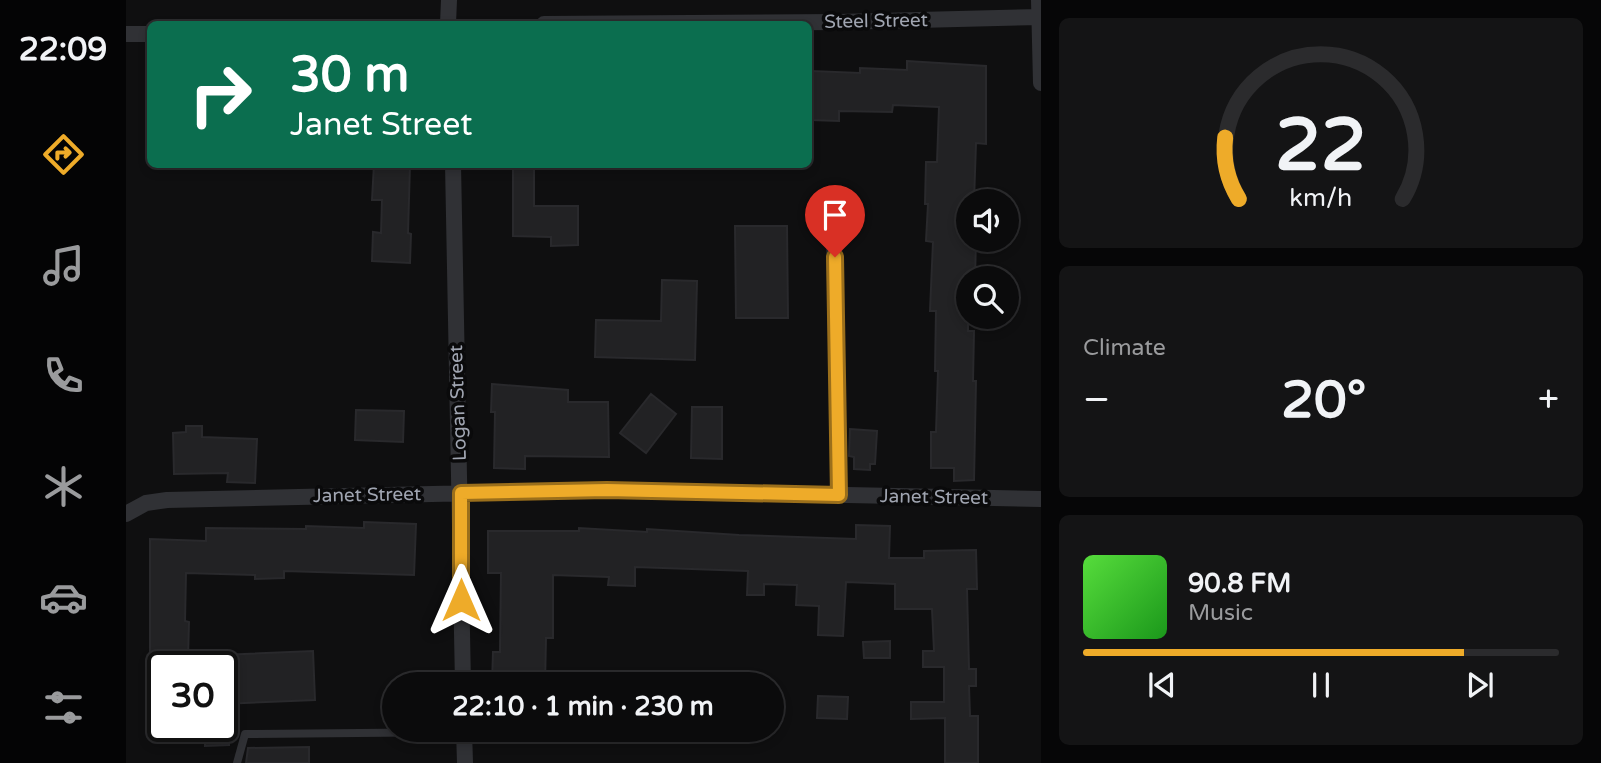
<!DOCTYPE html>
<meta charset="utf-8">
<style>
:root{--surface:#0b0b0c;--page:#141415;--text:#f1f3f6;--muted:#9a9b9d;--line:#2b2b2d;--accent:#eeab29}
body{margin:0;font-family:"Varela Round",sans-serif;background:var(--page);color:var(--text);height:100vh;display:flex;flex-direction:column;font-size:26px;white-space:nowrap}
*{box-sizing:border-box;margin:0}
p{font-size:23px;color:var(--muted)}
.icon{flex:none;width:38px;height:38px;fill:none;stroke:currentColor;stroke-width:2;stroke-linecap:round;stroke-linejoin:round}
.map{position:relative;flex:1;overflow:hidden}
.sheet{display:flex;flex-direction:column;gap:18px;padding:18px;background:#060607;width:560px}
.sheet>*{flex:none}
.top-card{position:absolute;left:21px;top:21px;width:665px;height:147px;border-radius:10px;box-shadow:0 4px 10px #0003,0 0 0 2px var(--line);background:#0b6e4f;color:#fff;overflow:hidden}
.tools{position:absolute;left:830px;top:189px;display:grid;gap:14px}
.tools a{display:grid;place-items:center;width:63px;height:63px;border-radius:50%;background:var(--surface);box-shadow:0 4px 10px #0003,0 0 0 2px var(--line);font-size:35px}
.speed{position:absolute;left:21px;top:651px;display:flex;gap:14px;font-size:35px;font-weight:700;text-align:center}
.speed>*{display:grid;place-content:center;width:91px;height:91px;border-radius:50%;background:var(--surface);box-shadow:0 4px 10px #0003,0 0 0 2px var(--line);line-height:1}
.speed .limit{border:4px solid #111;border-radius:10px;background:#fff;color:#111}
.pin{position:absolute;display:grid;place-items:center;width:60px;height:60px;color:#fff;margin:-72px -30px;border-radius:50% 50% 50% 0;rotate:-45deg;box-shadow:0 0 7px #0007}
.pin .icon{rotate:45deg}
.me{position:absolute;width:77px;margin:-38px;rotate:0deg;stroke-linejoin:round;filter:drop-shadow(0 0 5px #0008)}
.turn{display:flex;align-items:center;gap:24px;height:147px;padding:0 28px;font-size:32px}
.turn .icon{width:91px;height:91px;stroke-width:2.5}
.turn b{display:block;font-size:49px;line-height:60px}
.big{font-size:52px;font-weight:700;line-height:1.1}
.sheet .widget{flex:1;display:flex;flex-direction:column;justify-content:center;gap:10px;min-width:0;padding:0 24px;border-radius:10px;background:var(--page)}
.sheet .dial{align-items:center;gap:0}
.dial svg{height:182px;overflow:visible;fill:none;stroke:var(--line);stroke-width:7;stroke-linecap:round;text-anchor:middle}
.dial text{fill:var(--text);stroke:none}
.song{display:flex;align-items:center;gap:21px}
.cover{width:84px;height:84px;border-radius:10px;background:linear-gradient(135deg,hsl(110 70% 55%),hsl(120 70% 35%))}
.played{height:7px;border-radius:4px;background:linear-gradient(90deg,var(--accent) 80%,var(--line) 80%)}
.keys{display:flex;justify-content:space-around;direction:ltr}
.heat{display:flex;justify-content:space-between;align-items:center;font-size:38px;direction:ltr}
.trip{position:absolute;left:256px;top:672px;width:402px;height:70px;border-radius:35px;background:var(--surface);box-shadow:0 4px 10px #0003,0 0 0 2px var(--line);font-weight:700;line-height:70px;text-align:center}
main{display:flex;flex:1;min-height:0}
.tabs{display:flex;flex-direction:column;width:126px;justify-content:space-around;align-items:center;background:#040405;color:var(--muted)}
.tabs .icon{width:49px;height:49px}
.tabs .selected{color:var(--accent)}
.tabs b{font-size:32px;color:var(--text)}
.map>svg:first-child{display:block}
</style>
<main>
<nav class="tabs">
<b>22:09</b>
<svg class="icon selected" aria-label="directions" viewBox="0 0 24 24"><path d="M12 3l9 9-9 9-9-9zM9 14v-3h6M13 9l2 2-2 2"/></svg>
<svg class="icon" aria-label="music" viewBox="0 0 24 24"><path d="M9 18V5l10-2v13"/><circle cx="6" cy="18" r="3"/><circle cx="16" cy="16" r="3"/></svg>
<svg class="icon" aria-label="phone" viewBox="0 0 24 24"><path d="M5 4h4l2 5-3 2q2 4 5 5l2-3 5 2v4C11 20 4 13 5 4z"/></svg>
<svg class="icon" aria-label="climate" viewBox="0 0 24 24"><path d="M12 3v18M4 7l16 10M4 17L20 7"/></svg>
<svg class="icon" aria-label="car" viewBox="0 0 24 24"><path d="M5 17H2v-5l4-1 3-4h7l3 4 3 1v5h-3M9 17h6M6 11h13"/><circle cx="7" cy="17" r="2"/><circle cx="17" cy="17" r="2"/></svg>
<svg class="icon" aria-label="filters" viewBox="0 0 24 24"><path d="M4 7h16M4 17h16"/><circle cx="9" cy="7" r="2"/><circle cx="15" cy="17" r="2"/></svg>
</nav>
<div class="map">
<svg width="915" height="763" viewBox="0 0 915 763">
<rect width="100%" height="100%" fill="#0f0f10"/>
<path fill="#222224" stroke="#29292c" stroke-width="2" d="M781,61l79,5v78l-10,-1 -2,58h-6v39h8l-1,38h-7v53h6l-1,50h3l-2,99 -20,1v-13h-23v-36h5l2,-61h-3l1,-60h-6l3,-69 -7,-1 2,-37h-3l1,-42h11l2,-55 -46,-2 -1,7 -53,-1v10l-28,-1 1,-49 48,2v-5l47,2z
M248,164h36l-2,69 3,1 -1,29 -38,-2 1,-29 8,1 1,-33h-10z
M387,164h21v42h44v39l-27,1v-9l-38,-1z
M609,226h52l1,92h-52z
M536,280l35,1 -2,79 -100,-3 1,-37 65,1z
M366,384l76,6v12h40l1,55 -84,-1v13l-31,-1 1,-56h-4z
M525,394l25,20 -30,39 -26,-20z
M566,407h30v52l-31,-1z
M230,410l48,1 -1,31 -48,-2z
M60,426h16v11l55,2 -2,44 -28,-1 1,-9 -54,1 -1,-41 13,-1z
M724,429l27,2 -2,33h-5v6l-16,-1v-12l-5,-1z
M238,522l52,2 -2,51 -130,-4v7l-29,1v-4l-69,-2 -1,48 4,1 -1,36h-9l-1,9h-26l1,-10h-3v-118l56,2v-13l100,1v-3l58,2z
M730,525l34,1 -1,32h35v-7l52,-1 1,39h-10l2,80h7v17h-7l1,30h8v47h-33v-45l-34,1v-17h33v-35h-21v-16h11l-2,-42h-37v-25l-49,-2 -3,54 -25,-1 1,-29 -23,-1 1,-20 -33,-1v11h-17l1,-24 -113,-4v19l-27,-1 1,-8 -56,-2v63h-7l-1,46h-53l1,-32h7l1,-79h-13v-42h91v-3l68,4v-3l92,6 117,4z
M764,641v17h-26l-1,-16z
M187,651l2,49 -93,4v-49z
M692,696l30,1 -1,22 -30,-1z
M79,726h24v19l-24,1z
M183,747v16h-63l2,-15z"/>
<g fill="none" stroke-linecap="round" stroke-linejoin="round">
<path stroke="#303135" stroke-width="8" d="M111,763l8,-29 219,-2"/>
<path stroke="#303135" stroke-width="16" d="M913,0l2,83
M322,24l1,-24
M418,24l294,-2 203,-5
M0,34h24
M327,164l10,520
M708,232l5,263
M0,514l20,-11 21,-3 440,-10 434,9
M338,730l1,33"/>
</g>
<g fill="none" stroke-linecap="round" stroke-linejoin="round">
<g stroke="#9b6f1b" stroke-width="18">
<path id="route" d="M335,600v-107l146,-3 232,5 -4,-238"/>
</g>
<use href="#route" stroke="#eeab29" stroke-width="12"/>
</g>
<g text-anchor="middle" dominant-baseline="central" stroke-width="7" stroke-linejoin="round" paint-order="stroke">
<g font-size="19" fill="#a0a5b1" stroke="#0a0a0b">
<text transform="translate(750 21) rotate(-1)">Steel Street</text>
<text transform="translate(332 403) rotate(-92)">Logan Street</text>
<text transform="translate(241 495) rotate(-1)">Janet Street</text>
<text transform="translate(808 497) rotate(1)">Janet Street</text>
</g>
</g>
</svg>
<div class="tools">
<a><svg class="icon" aria-label="sound" viewBox="0 0 24 24"><path d="M4 9h4l5-4v14l-5-4H4zM17 9q2 3 0 6"/></svg></a>
<a><svg class="icon" aria-label="search" viewBox="0 0 24 24"><circle cx="10" cy="10" r="6"/><path d="M15 15l6 6"/></svg></a>
</div>
<div class="speed"><div class="limit">30</div></div>
<div class="pin" style="left:709px;top:257px;background:#d93025"><svg class="icon" aria-label="arrive" viewBox="0 0 24 24"><path d="M6 21V4h12l-3 4 3 4H6"/></svg></div>
<svg class="me" style="left:335px;top:600px" viewBox="-20 -20 40 40"><path d="M0-17L14 15 0 8-14 15z" fill="#eeab29" stroke="#fff" stroke-width="4"/></svg>
<div class="trip">22:10 · 1 min · 230 m</div>
<div class="top-card">
<div class="turn"><svg class="icon" aria-label="right" viewBox="0 0 24 24"><path d="M7 20v-9h11M14 6l5 5-5 5"/></svg><div><b>30 m</b>Janet Street</div></div>
</div>
</div>
<section class="sheet">
<div class="widget dial"><svg viewBox="0 0 100 80">
<path d="M14 69A42 42 0 1 1 86 69"/>
<path d="M14 69A42 42 0 0 1 8 42" stroke="#eeab29"/>
<text x="50" y="56" font-size="32" font-weight="700">22</text>
<text x="50" y="72" font-size="11">km/h</text>
</svg></div>
<div class="widget"><p>Climate</p>
<div class="heat"><a>−</a><b class="big">20°</b><a>+</a></div>
</div>
<div class="widget">
<div class="song"><i class="cover"></i><div><b>90.8 FM</b><p>Music</p></div></div>
<div class="played"></div>
<div class="keys"><svg class="icon" aria-label="previous" viewBox="0 0 24 24"><path d="M18 5L8 12l10 7zM5 5v14"/></svg><svg class="icon" aria-label="pause" viewBox="0 0 24 24"><path d="M8 5v14M16 5v14"/></svg><svg class="icon" aria-label="next" viewBox="0 0 24 24"><path d="M6 5l10 7-10 7zM19 5v14"/></svg></div>
</div>
</section>
</main>
